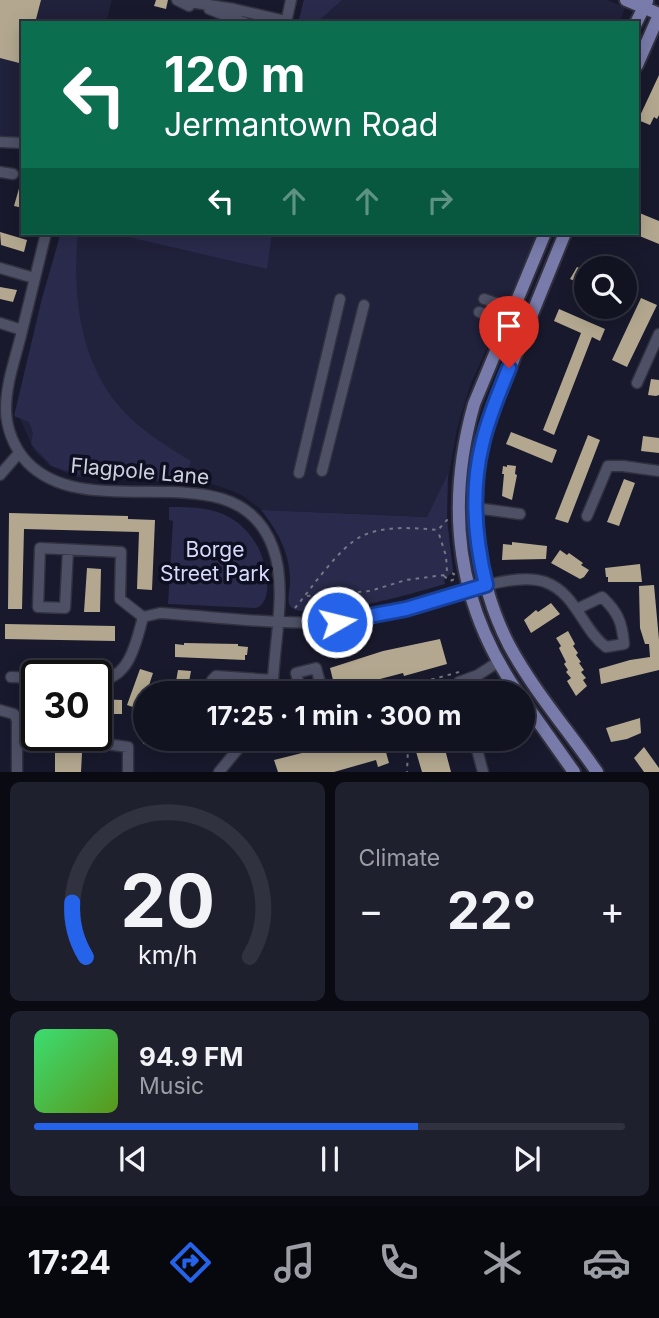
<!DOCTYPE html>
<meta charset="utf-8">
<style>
:root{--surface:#121321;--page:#1f202e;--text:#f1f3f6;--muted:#9c9ea5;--line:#31323f;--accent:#2563eb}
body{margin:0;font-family:Inter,sans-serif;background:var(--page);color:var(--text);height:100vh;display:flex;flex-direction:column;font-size:26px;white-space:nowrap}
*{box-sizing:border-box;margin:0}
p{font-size:23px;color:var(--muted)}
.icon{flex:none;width:38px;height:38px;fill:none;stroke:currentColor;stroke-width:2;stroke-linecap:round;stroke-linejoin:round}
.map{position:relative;height:772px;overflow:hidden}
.sheet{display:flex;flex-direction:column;gap:10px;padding:10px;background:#0a0a12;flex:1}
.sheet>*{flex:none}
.banner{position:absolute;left:21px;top:21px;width:618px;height:214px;border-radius:0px;box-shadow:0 4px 18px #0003,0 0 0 2px var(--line);background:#0b6e4f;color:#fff;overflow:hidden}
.buttons{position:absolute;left:574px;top:256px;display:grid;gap:14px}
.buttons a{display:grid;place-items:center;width:63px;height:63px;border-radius:50%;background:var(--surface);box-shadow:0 4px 18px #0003,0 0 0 2px var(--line);font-size:35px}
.speed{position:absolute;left:21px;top:660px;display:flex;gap:14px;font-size:35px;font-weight:700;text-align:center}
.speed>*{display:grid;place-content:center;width:91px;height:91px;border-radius:50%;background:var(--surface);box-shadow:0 4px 18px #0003,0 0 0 2px var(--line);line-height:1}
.speed .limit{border:4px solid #111;border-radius:10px;background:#fff;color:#111}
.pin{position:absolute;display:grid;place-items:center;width:60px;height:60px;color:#fff;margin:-72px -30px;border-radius:50% 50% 50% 0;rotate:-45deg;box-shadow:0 0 7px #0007}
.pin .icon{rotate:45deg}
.me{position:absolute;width:77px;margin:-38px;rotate:82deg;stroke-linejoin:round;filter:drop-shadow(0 0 5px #0008)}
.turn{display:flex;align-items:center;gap:24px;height:147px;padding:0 28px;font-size:32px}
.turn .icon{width:91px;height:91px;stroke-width:2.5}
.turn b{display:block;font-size:49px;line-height:60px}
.lanes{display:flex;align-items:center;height:66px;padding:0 28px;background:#0003;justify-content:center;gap:35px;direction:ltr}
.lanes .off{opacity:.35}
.big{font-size:52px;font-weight:700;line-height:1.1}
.sheet .card{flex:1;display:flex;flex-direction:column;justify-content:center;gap:10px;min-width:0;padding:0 24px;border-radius:10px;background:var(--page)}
.sheet .dial{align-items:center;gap:0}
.dial svg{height:182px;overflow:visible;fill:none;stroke:var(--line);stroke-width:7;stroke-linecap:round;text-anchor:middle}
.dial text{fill:var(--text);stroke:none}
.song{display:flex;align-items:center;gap:21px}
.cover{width:84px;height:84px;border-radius:10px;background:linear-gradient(135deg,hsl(140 70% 55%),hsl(90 70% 35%))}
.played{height:7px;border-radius:4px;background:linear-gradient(90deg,var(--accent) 65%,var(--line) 65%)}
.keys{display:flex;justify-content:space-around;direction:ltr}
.heat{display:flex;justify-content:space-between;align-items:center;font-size:38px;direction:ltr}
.sheet .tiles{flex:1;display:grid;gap:10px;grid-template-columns:1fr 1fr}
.card:last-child{grid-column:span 2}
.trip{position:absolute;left:133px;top:681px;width:402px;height:70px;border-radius:35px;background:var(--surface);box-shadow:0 4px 18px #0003,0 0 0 2px var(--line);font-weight:700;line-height:70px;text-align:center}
.menu{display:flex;height:112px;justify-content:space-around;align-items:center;background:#07080d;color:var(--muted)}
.menu .icon{width:49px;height:49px}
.menu .active{color:var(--accent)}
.menu b{font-size:32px;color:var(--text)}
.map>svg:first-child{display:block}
</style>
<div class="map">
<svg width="659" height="772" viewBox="0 0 659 772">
<rect width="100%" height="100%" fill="#18192c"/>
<path fill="#20213a" d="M0,0h112l-6,23h-83v115l-23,-1z
M304,0h304l17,8 -6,15h-321z
M60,233h478l-68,153 -13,43 -8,45 -20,43 -167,-7 -22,-16 -28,-10 -135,-7 -27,-11 -16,-16 -14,-31v-26z"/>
<path fill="#2a2b4c" d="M304,0h38l-26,23h-18z
M61,233h17c-6,59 1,126 41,173 19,23 47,40 72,55l-2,6 -17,13 -93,-5 -27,-9 -21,-22 2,-11 -4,-11 -15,-6 28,-118z
M111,233h161l-5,36z
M448,474l-1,45 6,52 -9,9 1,4c-20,6 -148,44 -156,20 -2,-7 2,-18 1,-26 -1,-27 -13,-48 -29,-68l166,7z
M169,507c21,0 42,0 60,10 11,6 21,16 27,27 9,13 20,58 0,64l-88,-4 5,-83 -4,-1z"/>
<path fill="#b3a88f" d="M0,0h41l-6,23h-12v41l-23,-6z
M156,0h12l-2,9 -12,-3z
M659,75v40l-2,4 -3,-2 -4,8 -12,-5z
M20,185l3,1v22l-9,-2z
M637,212l22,9v23l-22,-9z
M0,232l27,8 -3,12 -23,-7z
M577,267l9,4v15l-16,-7z
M0,287l17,3 -4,12 -13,-3z
M641,298l16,7 -30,62 -15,-7z
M559,309l46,20 -5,12 -8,-4 -38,98 -11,-5 38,-97 -27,-12z
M651,379l8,1v15l-3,1 -8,-1z
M511,432l46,18 -5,13 -46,-19z
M588,435l12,5 -32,83 -13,-4z
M643,436l16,2v15l-18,-2z
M507,465l9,1 -1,8 2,1 -5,25 -10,-4 2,-22h-2l1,-8 4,1z
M624,479l11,4 -16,43 -12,-4z
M9,513l119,3v3l27,1 -3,70 -15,-1 2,-57 -115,-3 -2,80h-14z
M512,542l35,4 -1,13 -44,1 1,-16 9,1z
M560,550l7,5 2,-2 14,10 -2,2 8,5 -5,7 -4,2 -29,-16z
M640,564l2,18h-34v-5h-2l-1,-9z
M87,568l14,1 -1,43h-16z
M654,585l5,55v30l-58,14 -2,-15 31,-9 20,-3 -1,-13h-4l-5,-16 -1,-42z
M551,603l9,11 -29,19 -7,-13 12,-10 2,2z
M5,624l110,2v15l-110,-2z
M568,631l7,13 -2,2 5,7 -2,2 5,7 -2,1 5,7 -3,2 5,6 -3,2 4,6 -11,10 -9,-15 4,-3 -5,-6 2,-2 -4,-6 2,-2 -7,-14 2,-2 -5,-8z
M440,639l7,25 -43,12 -1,-3 -23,6 1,3 -45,10 -6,-24 53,-17z
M184,643l54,1v2l10,1 -1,8h-2v5l-70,-3v-13l9,1z
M140,669l13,4 -12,37 -14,-5z
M178,670l13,1 -4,22h-13z
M96,699l26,1v14h-26z
M640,718l1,15 -14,6 -16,3 -5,-14z
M37,735h46l-2,37h-26v-19h-19z
M143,738h62v11l-9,-1v3l-53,-7z
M341,738h41l7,25 -11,4 -2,-7 -42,12h-56l-4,-12 60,-15 7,-4z
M412,738h30l9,34h-29z
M644,747l15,21v4h-15l-10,-14z"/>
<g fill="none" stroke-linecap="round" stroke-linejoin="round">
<g stroke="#31313f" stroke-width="13">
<path id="minor" d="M177,0l12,6
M190,2l44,7 52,12
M209,9l36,14
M286,23l5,-23
M0,142l23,1
M0,172l13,2
M46,233c-8,32 -16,65 -24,98 -6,26 -16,51 -16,78 0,19 8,39 21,53 64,67 210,-16 246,86 14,37 2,92 0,132l-5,13
M0,268l34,10
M479,312l22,9 10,-4 -6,-11 -21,-7
M0,323l22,7
M637,383l22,-49
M322,471l42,-166
M299,473l41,-174
M0,475l19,-22
M476,508l44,6
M587,516l21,-50h15l36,5
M68,550l-3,58 -27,-1 2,-59 81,4 -1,47 23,18
M143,617l17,-4c58,4 118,12 176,9 39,-2 77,-15 115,-26 25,-8 68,-23 94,-14 31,11 37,47 61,65l18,-3c-2,-22 -6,-32 -22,-47l-25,12
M11,677l26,1
M96,680c33,1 40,-37 47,-63
M211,693l1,-13 4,-4 57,4
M232,693l1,-15
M301,693l-5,-20 20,-5 7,25
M462,693l-3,-11 19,-7 20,-13
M0,710l14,4 3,6v52
M474,738l9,34
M106,744l22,3v25
M219,772l28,-34"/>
</g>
<g stroke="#31313f" stroke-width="16">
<path id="major" d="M626,0l33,14
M636,23l11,-22
M637,65l22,-50
M565,233l-79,194c-19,71 -11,152 23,218 24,45 59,85 88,127
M518,693c-61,-88 -73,-186 -44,-289l71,-171
M523,700l51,72"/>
</g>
<path stroke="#757686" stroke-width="2" stroke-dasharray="3.5 5" stroke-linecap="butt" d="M444,576l6,5 5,-2 -1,-5 -6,-2
M307,596l63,-5 36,-11 38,-5 3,-3 -1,-16 -8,-25
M295,608c16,-19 45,-62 67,-72 23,-11 52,-8 76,-6l10,-11
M374,693l21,-1 9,-5 55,-15
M404,738l4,10 -1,24"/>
<use href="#minor" stroke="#4e5066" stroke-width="10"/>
<use href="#major" stroke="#797cab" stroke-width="12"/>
</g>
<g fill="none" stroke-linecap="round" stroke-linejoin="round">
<g stroke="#184099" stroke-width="18">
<path id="route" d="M337,622l69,-13 80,-24c-11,-45 -15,-95 -4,-140 6,-27 17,-52 27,-77"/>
</g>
<use href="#route" stroke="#2563eb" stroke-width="12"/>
</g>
<g text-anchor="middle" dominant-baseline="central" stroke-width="7" stroke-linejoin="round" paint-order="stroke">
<g font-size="21" fill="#cfd0dd" stroke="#0f0f22">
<text transform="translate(140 471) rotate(5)">Flagpole Lane</text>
</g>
<g font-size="21" fill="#d7dafc" stroke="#0f0f22">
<text x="215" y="549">Borge<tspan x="215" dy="24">Street Park</tspan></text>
</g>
</g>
</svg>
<div class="buttons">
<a><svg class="icon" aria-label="search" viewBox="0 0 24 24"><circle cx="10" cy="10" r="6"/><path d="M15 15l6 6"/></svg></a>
</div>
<div class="speed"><div class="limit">30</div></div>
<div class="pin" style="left:509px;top:368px;background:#d93025"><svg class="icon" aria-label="arrive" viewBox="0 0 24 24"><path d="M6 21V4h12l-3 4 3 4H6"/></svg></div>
<svg class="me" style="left:337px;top:622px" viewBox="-20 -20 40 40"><circle r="17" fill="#2563eb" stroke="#fff" stroke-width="3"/><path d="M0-11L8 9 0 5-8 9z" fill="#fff"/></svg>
<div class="trip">17:25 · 1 min · 300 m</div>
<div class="banner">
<div class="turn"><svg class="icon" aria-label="left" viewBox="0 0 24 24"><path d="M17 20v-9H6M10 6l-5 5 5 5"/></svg><div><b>120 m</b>Jermantown Road</div></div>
<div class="lanes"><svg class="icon" aria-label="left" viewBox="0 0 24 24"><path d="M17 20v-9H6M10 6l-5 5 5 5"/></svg><svg class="icon off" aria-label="ahead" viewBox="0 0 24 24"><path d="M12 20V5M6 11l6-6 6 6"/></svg><svg class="icon off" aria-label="ahead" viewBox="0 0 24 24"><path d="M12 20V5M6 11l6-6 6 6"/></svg><svg class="icon off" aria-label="right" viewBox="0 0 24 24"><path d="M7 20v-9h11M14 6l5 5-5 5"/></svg></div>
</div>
</div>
<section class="sheet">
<div class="tiles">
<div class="card dial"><svg viewBox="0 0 100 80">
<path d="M14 69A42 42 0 1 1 86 69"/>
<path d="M14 69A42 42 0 0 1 8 45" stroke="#2563eb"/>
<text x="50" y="56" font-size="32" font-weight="700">20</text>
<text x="50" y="72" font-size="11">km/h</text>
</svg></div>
<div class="card"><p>Climate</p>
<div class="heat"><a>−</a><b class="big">22°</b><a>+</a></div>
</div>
<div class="card">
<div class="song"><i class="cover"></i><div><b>94.9 FM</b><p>Music</p></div></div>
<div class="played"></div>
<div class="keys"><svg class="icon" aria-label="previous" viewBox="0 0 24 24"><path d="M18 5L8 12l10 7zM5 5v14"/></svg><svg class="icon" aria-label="pause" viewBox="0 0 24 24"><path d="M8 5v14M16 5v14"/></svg><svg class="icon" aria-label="next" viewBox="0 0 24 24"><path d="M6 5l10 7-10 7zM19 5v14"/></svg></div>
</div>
</div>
</section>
<nav class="menu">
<b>17:24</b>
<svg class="icon active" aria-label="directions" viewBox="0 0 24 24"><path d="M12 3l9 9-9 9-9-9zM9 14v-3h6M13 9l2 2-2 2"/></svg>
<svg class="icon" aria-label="music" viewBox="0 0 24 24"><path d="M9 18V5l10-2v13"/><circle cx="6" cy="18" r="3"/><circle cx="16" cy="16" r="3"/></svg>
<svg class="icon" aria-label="phone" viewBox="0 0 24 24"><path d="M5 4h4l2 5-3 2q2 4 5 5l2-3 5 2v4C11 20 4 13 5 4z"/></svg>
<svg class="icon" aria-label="climate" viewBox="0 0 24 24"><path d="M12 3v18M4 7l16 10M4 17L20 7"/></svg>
<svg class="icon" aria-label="car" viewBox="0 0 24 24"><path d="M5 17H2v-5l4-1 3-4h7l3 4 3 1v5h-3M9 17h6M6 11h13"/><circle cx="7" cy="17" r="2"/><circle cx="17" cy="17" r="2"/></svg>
</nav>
